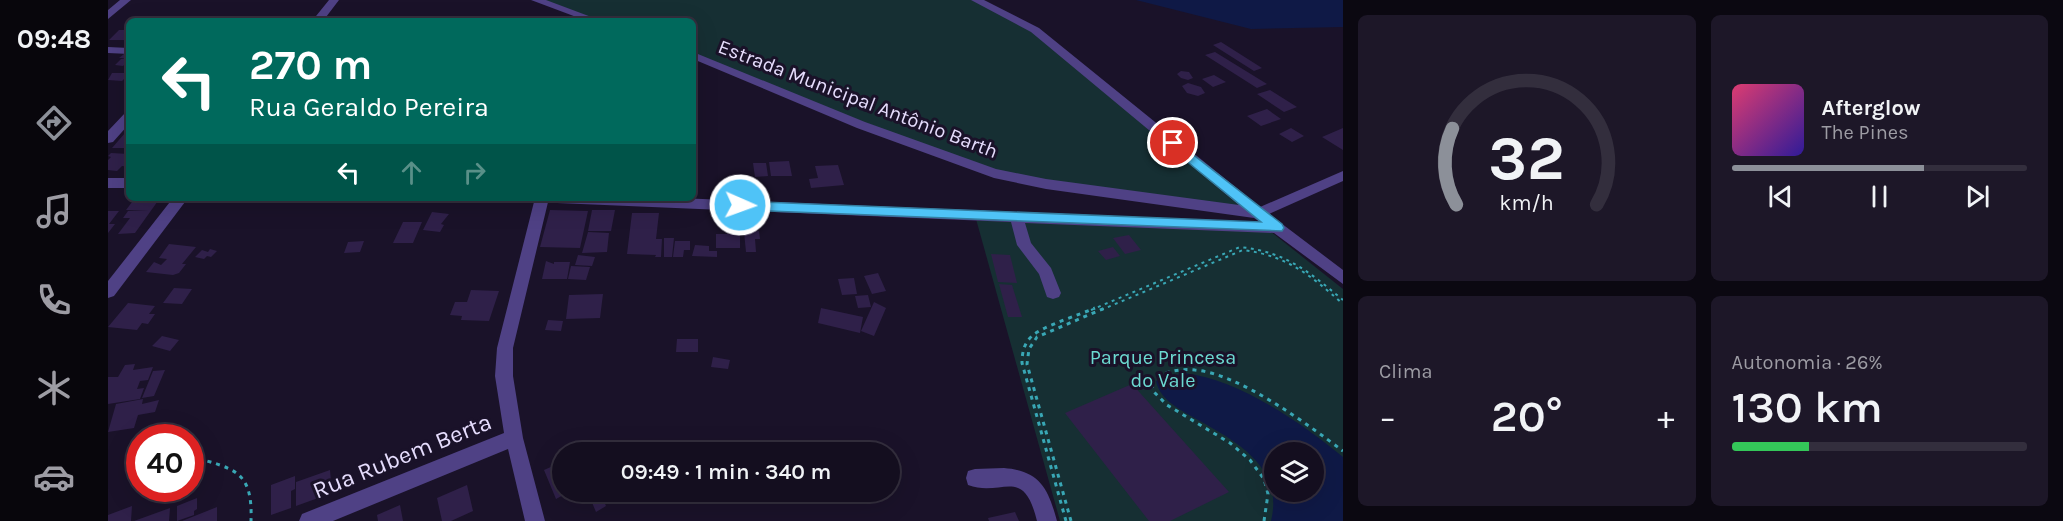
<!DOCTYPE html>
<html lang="pt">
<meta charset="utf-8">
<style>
:root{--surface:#140e1f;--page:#1d1728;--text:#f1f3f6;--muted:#9d9ca4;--line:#332e3d;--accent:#8c9099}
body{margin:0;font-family:Karla,sans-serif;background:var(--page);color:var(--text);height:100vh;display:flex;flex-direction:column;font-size:22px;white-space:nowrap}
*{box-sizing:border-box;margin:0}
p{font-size:20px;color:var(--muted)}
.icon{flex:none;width:33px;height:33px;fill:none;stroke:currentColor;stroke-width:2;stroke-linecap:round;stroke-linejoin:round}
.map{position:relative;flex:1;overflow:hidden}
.panel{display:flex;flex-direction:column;gap:15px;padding:15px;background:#0b0811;width:720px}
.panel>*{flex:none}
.banner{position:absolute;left:18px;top:18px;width:570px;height:183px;border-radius:9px;box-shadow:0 6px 24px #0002,0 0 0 2px var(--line);background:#00695c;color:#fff;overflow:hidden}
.fabs{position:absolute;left:1156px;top:442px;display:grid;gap:12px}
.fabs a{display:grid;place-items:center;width:60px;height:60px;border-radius:50%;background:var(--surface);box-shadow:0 6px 24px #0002,0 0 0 2px var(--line);font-size:30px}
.speed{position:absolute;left:18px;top:424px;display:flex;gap:12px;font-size:30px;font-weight:700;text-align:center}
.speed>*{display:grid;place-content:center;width:78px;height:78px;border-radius:50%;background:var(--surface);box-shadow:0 6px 24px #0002,0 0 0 2px var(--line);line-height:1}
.speed .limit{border:9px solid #d22;background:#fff;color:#111}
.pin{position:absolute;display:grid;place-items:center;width:51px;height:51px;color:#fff;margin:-26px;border:3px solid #fff;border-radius:50%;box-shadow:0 2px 6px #0007}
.me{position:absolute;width:66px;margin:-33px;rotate:92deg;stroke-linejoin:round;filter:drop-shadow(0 0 4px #0008)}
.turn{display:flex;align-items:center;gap:21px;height:126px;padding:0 24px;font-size:27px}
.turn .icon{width:78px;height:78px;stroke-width:2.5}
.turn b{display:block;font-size:42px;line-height:51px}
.lanes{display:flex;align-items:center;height:57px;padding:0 24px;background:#0003;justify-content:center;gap:30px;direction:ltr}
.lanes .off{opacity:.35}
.big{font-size:45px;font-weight:600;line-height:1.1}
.panel .tile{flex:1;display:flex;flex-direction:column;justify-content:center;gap:9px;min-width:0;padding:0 21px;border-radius:9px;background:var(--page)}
.panel .dial{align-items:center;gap:0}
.dial svg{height:156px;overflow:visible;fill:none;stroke:var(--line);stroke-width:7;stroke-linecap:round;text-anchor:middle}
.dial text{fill:var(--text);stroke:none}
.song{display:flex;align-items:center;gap:18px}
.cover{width:72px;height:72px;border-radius:9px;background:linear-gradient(135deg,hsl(340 70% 55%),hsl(250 70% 35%))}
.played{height:6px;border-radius:3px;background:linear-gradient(90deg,var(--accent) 65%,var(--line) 65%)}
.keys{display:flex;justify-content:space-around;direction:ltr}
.heat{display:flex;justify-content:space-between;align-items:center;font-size:33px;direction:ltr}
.charge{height:9px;border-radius:4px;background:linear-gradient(90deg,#34c759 26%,var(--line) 0)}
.panel .tiles{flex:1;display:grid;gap:15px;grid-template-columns:repeat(2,1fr)}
.trip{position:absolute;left:444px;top:442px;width:348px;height:60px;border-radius:30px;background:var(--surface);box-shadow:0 6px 24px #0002,0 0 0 2px var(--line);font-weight:600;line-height:60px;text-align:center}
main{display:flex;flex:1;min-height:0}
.tab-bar{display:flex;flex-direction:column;width:108px;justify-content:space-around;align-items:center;background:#08060c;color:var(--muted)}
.tab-bar .icon{width:42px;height:42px}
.tab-bar .selected{color:var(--accent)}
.tab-bar b{font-size:27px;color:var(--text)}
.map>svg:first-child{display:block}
</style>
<main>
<nav class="tab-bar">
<b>09:48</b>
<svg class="icon selected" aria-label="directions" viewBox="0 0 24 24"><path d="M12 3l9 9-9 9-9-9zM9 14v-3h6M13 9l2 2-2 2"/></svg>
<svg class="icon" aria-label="music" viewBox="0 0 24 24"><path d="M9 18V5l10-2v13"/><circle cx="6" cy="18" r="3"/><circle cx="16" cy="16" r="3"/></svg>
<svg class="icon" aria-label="phone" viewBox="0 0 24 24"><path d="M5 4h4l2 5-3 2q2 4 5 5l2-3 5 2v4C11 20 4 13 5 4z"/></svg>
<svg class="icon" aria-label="climate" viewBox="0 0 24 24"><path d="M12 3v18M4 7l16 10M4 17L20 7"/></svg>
<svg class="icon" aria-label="car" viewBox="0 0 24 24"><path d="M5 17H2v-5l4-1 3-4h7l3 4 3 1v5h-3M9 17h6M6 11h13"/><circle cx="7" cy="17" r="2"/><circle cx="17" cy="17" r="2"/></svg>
</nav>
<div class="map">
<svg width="1235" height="521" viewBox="0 0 1235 521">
<rect width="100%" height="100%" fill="#1a1229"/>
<path fill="#162f33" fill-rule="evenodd" d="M428,0h447l34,19 241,194 -264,-40 -301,-118v-34h-96z
M868,219l294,12 73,58v232h-283zM1167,453h39v39h-39z"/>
<path fill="#0f1946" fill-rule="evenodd" d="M1028,0h207v27l-92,2z
M1076,373c54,6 118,50 159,84v64h-72c14,-56 -39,-82 -80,-105 -15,-9 -31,-17 -35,-35zM1167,453h39v39h-39z"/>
<path fill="#2f2049" d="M11,30h10v10h-20z
M1113,42l41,26 -8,3 -41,-26z
M1107,52l52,32 -10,4 -52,-33z
M16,54h5v6l-6,6 -8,-1 6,-6 6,-1h-8z
M1073,71l8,1 4,6 -5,2 -7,-2 -4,-4z
M4,73h17v1l-7,7 -14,-1z
M1106,75l12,7 -13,5 -11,-8z
M1080,83l13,4 4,6 -7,3 -11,-3 -5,-7z
M1162,90l27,17 -13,5 -27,-18z
M1159,109l14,10 -20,7 -14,-10z
M21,128v20h-17l13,-15z
M1183,128l13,8 -12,6 -13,-8z
M1235,128v22l-21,-13z
M3,153l18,1v13l-7,-1 -5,5 -9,-1v-10l3,-3 -3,-1z
M681,161l3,15h-21l-2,-14z
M645,163h13l2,13 -13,1z
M730,165l6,20 -33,3 -2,-9 9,-1 -3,-12z
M27,198h25l-25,35 -17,1 12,-16h-7l5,-7h20l-22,-1z
M442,210l38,1 -8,37 -40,-1z
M484,210h23l-4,21h-23z
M0,211h11l-10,13h6l-7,9z
M324,212l17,2 -8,10 3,1 -4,7 -17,-2z
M524,213h27l-3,26h6l-1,18h-6l1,-2 -29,-1z
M295,222h19l-9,21h-20z
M651,231l1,8h-5l1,13h-10l-2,-20z
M480,232l21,1 -2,19 -25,1z
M608,234h24v14h-24z
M1021,235l12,15 -16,4 -12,-16z
M556,238h10l-2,19h-8z
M256,241l-4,11 -16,1 4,-11z
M567,241h15v9h-6l-1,7h-10z
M61,244l27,3 -14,17h4l-7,9 -6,2 -27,-3 8,-10 7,3 6,-6 -8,-1z
M587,245l14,1v5h8v6l-25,-1z
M1005,247l7,9 -14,4 -8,-9z
M102,249l7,2 -6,6 -4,-1 -3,3 -9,-2 7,-7 6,2z
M883,254l19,1 7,28 -19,-1z
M470,255l17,2 -3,9 -17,-1z
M438,261l8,3v-2h16l-3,17h-25z
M463,266l19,1 -4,13 -18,-1z
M770,273l8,18 -14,3 -8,-18z
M746,278l3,16 -15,1 -4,-16z
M891,284l13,1 10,32h-14z
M66,288l18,1 -10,15 -19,-1z
M363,290l28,1 -10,30 -28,-1 1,-4 -12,-1 5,-13h12z
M495,294l-3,24 -34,1 3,-24z
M760,295l3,12 -13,1 -3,-12z
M766,302l12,6 -12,28 -13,-5z
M20,303l27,3 -6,8h6l-7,10 -6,-1 -5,7 -29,-3z
M713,308l42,9 -3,16 -42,-10z
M440,320l15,1 -2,10 -16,-1z
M54,336l17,4 -9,11 -18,-5z
M569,339h21v13h-22z
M605,357l17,3 -2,9 -17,-2z
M27,364l-2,6 20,-3 -5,13 -8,1 -3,8 7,-1 -4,11 -32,5v-27h10l7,-12z
M57,370l-11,26 -12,2 11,-27z
M1024,384l97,108 -59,29h-21l-84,-108z
M35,399l-1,5 17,-4 -4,12 -17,3 -4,13 -26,4 8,-28z
M454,462v30h7l-13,7 -12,-29z
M222,470l2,23 -36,13v-24z
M187,476v13l-4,2v17l-20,7v-30z
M359,485l6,26 -22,10h-9l-5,-23z
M483,492h9l6,14 -10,6 -8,-19z
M89,498v11l-3,2v4l-17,6v-15z
M292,505l3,16h-25l-1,-6z
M24,506l-1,15h-23v-6z
M109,507v14h-35z
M62,508l-1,13h-35z
M907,512l4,9h-30l-1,-3z"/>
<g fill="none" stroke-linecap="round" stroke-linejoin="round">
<path stroke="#39a7b5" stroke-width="2" stroke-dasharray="3 4.5" stroke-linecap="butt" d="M983,310l149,-63c46,5 68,24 103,53
M993,310l142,-60c45,6 67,25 100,54"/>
<path stroke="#39a7b5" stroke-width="3" stroke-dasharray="4 5" stroke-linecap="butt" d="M82,456c43,13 63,13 61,65
M958,521l-44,-158c0,-10 2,-20 10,-27 11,-10 47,-21 63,-28
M963,521l-44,-157 2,-15 8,-12 68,-29
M1156,521l4,-27 -4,-15 -14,-19 -20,-17 -63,-38 -14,-14 -3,-13c14,-5 29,-10 45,-8 45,4 112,54 148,81"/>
<path fill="#4f4185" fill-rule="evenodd" d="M12,0h11l-23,19v-9z
M221,0h10l-16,21h-11z
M423,0h15l56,21h-15z
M863,0h13l55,28 221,179 83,-36v10l-74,33 74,56v14l-69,-51 -249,-10 6,20 20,25 10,25 -2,4 -6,2 -6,-2 -8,-23 -22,-29 -6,-23 -454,-19 -7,-5h128l582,24 -6,-4 -208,-29 -52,-11 -137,-50 -164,-69v-7l172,70 131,47 50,10 193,26 -208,-173z
M0,47l21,1v6l-21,-1z
M21,112v12l-16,18 -5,1v-12l17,-18z
M0,178h21v10h-21z
M65,198h15l-74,98 -6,2v-17z
M427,198h14l-36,150v28l10,62 22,83h-20l-17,-72 -175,72h-34l3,-7 202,-81 -9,-57 2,-28z
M896,468c36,3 44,20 53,53h-20c-14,-57 -35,-23 -69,-36l-2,-7 2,-7 7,-2z"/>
</g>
<path fill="#4fc3f7" stroke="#337fa1" stroke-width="1.5" d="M1065,139l109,85 2,4 -2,3 -542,-21 -6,-5 6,-4 521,21 -93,-76v-6z"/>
<g text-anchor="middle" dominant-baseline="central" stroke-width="6" stroke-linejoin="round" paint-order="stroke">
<g font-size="20" fill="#e6ddfd" stroke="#1a1229">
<text transform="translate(750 99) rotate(21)">Estrada Municipal Antônio Barth</text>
</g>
<g font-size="20" fill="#6cdad1" stroke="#1a1229">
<text x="1055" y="357">Parque Princesa<tspan x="1055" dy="23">do Vale</tspan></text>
</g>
<g font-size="24" fill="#e6ddfd" stroke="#1a1229">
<text transform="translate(294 456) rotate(-22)">Rua Rubem Berta</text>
</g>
</g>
</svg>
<div class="fabs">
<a><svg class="icon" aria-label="layers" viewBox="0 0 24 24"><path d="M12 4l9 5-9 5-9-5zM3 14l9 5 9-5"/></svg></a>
</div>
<div class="speed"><div class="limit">40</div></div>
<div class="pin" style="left:1065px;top:143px;background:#d93025"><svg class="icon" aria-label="arrive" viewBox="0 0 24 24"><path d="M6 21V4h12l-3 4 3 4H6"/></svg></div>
<svg class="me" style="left:632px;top:205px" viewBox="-20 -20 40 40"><circle r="17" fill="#4fc3f7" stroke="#fff" stroke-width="3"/><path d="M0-11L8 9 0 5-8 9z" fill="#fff"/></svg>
<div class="trip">09:49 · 1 min · 340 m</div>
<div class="banner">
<div class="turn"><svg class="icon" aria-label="left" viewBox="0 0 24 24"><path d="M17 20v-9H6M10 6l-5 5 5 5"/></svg><div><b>270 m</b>Rua Geraldo Pereira</div></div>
<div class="lanes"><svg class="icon" aria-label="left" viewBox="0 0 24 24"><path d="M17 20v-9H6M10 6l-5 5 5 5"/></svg><svg class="icon off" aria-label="ahead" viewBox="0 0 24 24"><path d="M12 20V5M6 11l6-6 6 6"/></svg><svg class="icon off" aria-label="right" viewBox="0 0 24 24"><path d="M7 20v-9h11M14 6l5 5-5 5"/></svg></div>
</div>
</div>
<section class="panel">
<div class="tiles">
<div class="tile dial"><svg viewBox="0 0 100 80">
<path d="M14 69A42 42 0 1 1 86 69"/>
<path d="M14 69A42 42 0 0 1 12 30" stroke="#8c9099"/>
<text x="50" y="56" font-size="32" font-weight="700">32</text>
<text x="50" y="72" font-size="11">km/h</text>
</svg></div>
<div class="tile">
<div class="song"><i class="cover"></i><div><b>Afterglow</b><p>The Pines</p></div></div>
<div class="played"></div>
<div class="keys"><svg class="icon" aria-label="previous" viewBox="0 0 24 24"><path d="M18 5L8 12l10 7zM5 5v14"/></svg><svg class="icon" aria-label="pause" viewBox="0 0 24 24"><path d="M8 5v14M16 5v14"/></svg><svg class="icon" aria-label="next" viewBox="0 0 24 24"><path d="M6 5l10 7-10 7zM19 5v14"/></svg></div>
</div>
<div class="tile"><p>Clima</p>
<div class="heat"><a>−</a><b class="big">20°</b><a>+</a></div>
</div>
<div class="tile"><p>Autonomia · 26%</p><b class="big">130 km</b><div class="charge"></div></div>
</div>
</section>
</main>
